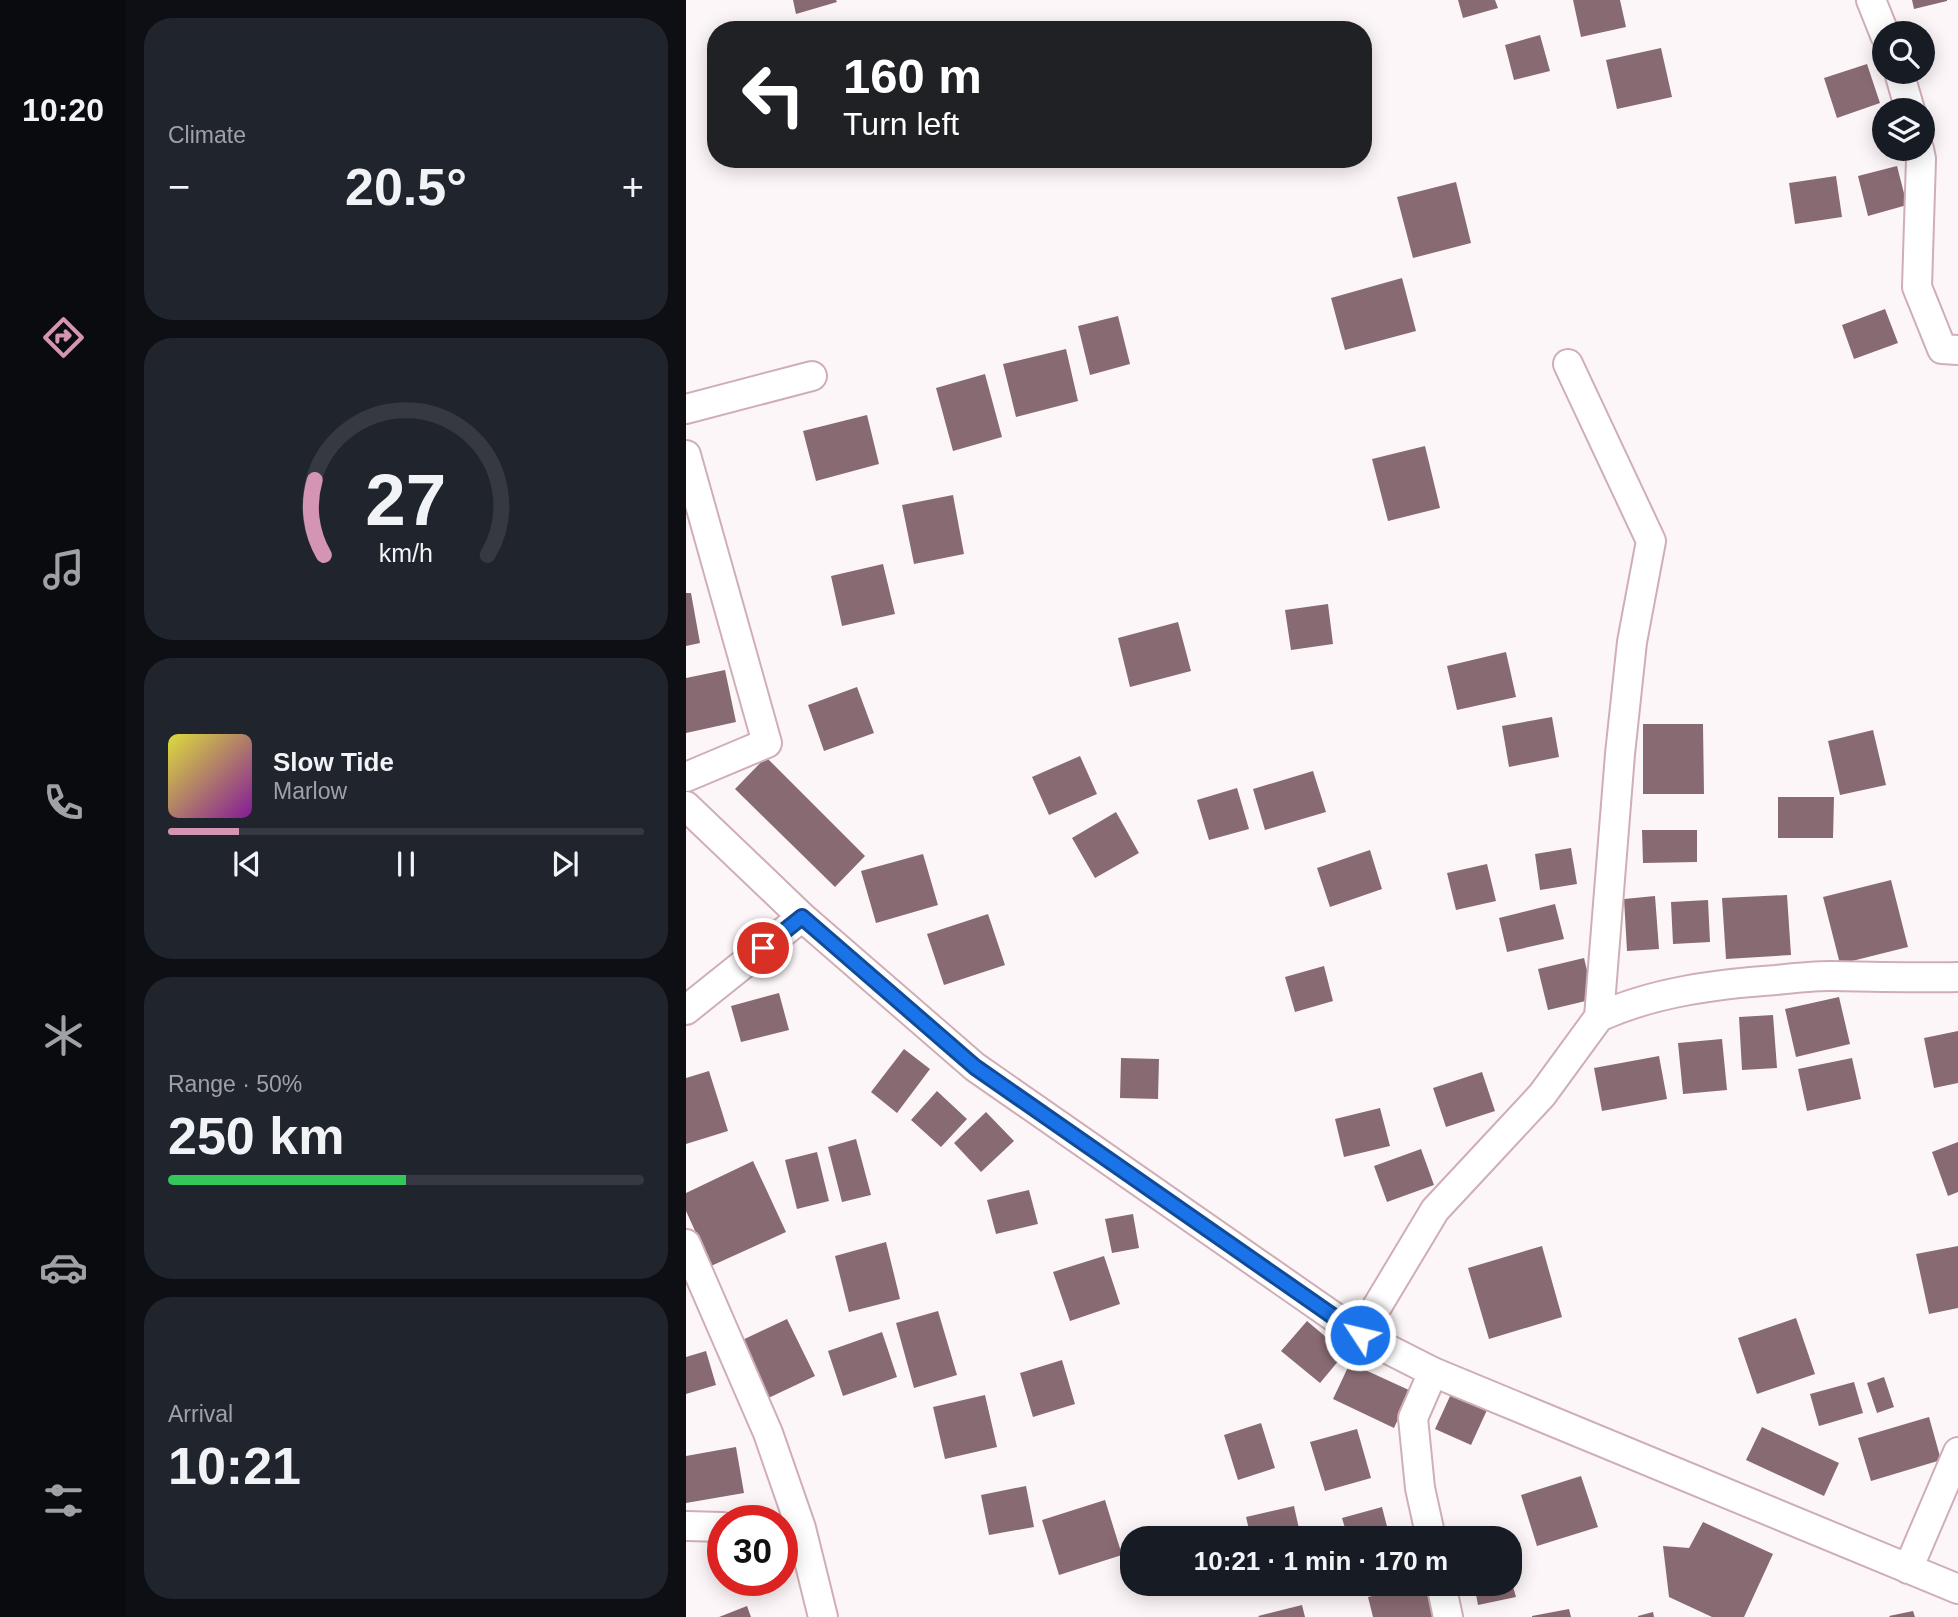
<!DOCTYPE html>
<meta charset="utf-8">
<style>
:root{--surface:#171b24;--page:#20242c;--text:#f1f3f6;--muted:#9ea1a6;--line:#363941;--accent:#d495b2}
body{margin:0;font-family:Helvetica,sans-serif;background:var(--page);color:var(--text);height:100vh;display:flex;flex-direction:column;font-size:26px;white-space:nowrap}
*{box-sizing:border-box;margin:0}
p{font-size:23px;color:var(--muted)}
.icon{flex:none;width:38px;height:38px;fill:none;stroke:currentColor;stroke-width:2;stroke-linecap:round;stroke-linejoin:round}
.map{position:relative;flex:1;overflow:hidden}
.details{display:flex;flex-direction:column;gap:18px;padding:18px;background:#0d0f14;width:560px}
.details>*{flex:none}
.guide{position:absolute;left:21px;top:21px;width:665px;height:147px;border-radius:28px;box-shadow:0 4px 18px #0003;background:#202124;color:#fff;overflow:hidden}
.buttons{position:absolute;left:1186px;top:21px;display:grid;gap:14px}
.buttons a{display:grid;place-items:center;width:63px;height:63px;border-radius:50%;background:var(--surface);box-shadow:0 4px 18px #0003;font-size:35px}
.speed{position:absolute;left:21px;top:1505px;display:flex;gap:14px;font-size:35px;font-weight:700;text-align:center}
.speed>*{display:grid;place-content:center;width:91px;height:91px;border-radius:50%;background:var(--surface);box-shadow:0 4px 18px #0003;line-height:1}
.speed .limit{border:10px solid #d22;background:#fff;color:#111}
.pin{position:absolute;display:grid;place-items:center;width:60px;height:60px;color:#fff;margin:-30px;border:4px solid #fff;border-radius:50%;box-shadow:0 2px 7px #0007}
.me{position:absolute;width:77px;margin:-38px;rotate:305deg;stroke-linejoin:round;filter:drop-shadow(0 0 5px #0008)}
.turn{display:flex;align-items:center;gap:24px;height:147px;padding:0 21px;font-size:32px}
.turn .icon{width:91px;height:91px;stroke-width:2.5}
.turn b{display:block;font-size:49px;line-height:60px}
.big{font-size:52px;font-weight:700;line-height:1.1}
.details .card{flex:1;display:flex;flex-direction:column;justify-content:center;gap:10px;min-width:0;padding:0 24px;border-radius:28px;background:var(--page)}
.details .dial{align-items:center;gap:0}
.dial svg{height:182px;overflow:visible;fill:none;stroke:var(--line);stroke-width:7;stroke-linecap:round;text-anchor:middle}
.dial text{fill:var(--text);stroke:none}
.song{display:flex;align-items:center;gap:21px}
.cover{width:84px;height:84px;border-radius:10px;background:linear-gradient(135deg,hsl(60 70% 55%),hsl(290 70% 35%))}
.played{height:7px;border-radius:4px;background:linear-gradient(90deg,var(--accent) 15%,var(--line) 15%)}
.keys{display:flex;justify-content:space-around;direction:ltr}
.heat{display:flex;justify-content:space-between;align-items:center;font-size:38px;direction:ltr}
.charge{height:10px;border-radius:5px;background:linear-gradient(90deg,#34c759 50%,var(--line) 0)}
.trip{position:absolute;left:434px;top:1526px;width:402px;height:70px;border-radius:28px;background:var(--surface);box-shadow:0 4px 18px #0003;font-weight:700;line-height:70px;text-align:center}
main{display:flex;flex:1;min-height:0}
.menu{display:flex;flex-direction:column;width:126px;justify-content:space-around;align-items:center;background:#090b0e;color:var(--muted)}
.menu .icon{width:49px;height:49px}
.menu .selected{color:var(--accent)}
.menu b{font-size:32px;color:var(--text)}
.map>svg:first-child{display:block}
</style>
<main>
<nav class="menu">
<b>10:20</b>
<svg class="icon selected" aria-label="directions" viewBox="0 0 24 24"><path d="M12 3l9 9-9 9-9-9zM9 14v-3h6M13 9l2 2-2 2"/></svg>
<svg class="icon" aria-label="music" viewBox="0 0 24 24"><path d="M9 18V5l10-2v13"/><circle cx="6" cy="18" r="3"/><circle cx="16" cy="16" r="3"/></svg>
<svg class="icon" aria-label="phone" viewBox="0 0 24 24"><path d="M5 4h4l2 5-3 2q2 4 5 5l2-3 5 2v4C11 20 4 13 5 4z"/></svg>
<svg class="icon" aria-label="climate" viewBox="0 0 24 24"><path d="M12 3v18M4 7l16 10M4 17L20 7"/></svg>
<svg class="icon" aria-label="car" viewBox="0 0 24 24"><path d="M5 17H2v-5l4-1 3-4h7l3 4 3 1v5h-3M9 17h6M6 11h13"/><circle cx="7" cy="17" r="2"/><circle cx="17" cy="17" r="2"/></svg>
<svg class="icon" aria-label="filters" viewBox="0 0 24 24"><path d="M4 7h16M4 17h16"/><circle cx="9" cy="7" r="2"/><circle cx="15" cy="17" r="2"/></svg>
</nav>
<section class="details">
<div class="card"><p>Climate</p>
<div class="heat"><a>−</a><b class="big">20.5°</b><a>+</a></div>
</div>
<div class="card dial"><svg viewBox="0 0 100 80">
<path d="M14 69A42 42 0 1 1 86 69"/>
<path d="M14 69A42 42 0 0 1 10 36" stroke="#d495b2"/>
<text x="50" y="56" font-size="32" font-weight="700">27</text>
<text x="50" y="72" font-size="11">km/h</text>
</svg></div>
<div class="card">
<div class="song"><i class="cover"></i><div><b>Slow Tide</b><p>Marlow</p></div></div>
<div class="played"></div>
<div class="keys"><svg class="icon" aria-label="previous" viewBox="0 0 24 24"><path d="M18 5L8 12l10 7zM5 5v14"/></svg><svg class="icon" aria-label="pause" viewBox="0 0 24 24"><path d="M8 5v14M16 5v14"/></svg><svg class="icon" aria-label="next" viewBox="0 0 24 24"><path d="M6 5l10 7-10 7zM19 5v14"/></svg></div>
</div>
<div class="card"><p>Range · 50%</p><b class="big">250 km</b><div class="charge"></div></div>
<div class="card"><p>Arrival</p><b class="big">10:21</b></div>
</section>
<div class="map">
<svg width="1272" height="1617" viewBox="0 0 1272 1617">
<rect width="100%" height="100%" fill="#fdf6f8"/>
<path fill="#886a72" d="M107,0h43l1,2 -41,12z
M772,0h37l3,8 -35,10z
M887,0h47l6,27 -45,10z
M1226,0h35v1l-33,8z
M854,35l10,36 -36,9 -9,-35z
M975,48l11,49 -55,12 -11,-49z
M1181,64l13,39 -43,15 -13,-40z
M1211,166l10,39 -39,11 -10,-40z
M1150,176l6,41 -47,7 -6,-41z
M770,182l15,61 -58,15 -16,-61z
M716,278l14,53 -71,19 -14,-52z
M1199,309l13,34 -44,16 -12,-34z
M432,316l12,48 -40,11 -12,-49z
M380,349l12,52 -62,16 -13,-53z
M299,374l17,63 -49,14 -17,-63z
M181,415l12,49 -63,17 -13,-50z
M739,446l15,62 -52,13 -16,-62z
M267,495l11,59 -50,10 -12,-59z
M197,564l12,50 -53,12 -11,-50z
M0,593h5l9,50 -14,3z
M642,604l5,40 -42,6 -6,-40z
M492,622l13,49 -61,16 -12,-49z
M820,652l10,45 -59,13 -10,-44z
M39,670l11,52 -50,11v-55z
M171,687l17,46 -50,18 -16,-46z
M866,717l7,40 -50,10 -7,-41z
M957,724h60l1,70h-61z
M1187,730l13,55 -46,10 -12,-54z
M394,756l17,38 -48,21 -17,-38z
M80,757l99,99 -30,31 -100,-98z
M627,771l13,41 -61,18 -12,-41z
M551,788l12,41 -40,11 -12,-40z
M1092,797h56l-1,41h-55z
M430,812l23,41 -44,25 -23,-40z
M956,830h55v32l-54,1z
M885,848l6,36 -37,6 -5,-36z
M684,850l12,39 -52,18 -13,-39z
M237,854l15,51 -62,18 -15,-52z
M801,864l9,37 -40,9 -9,-37z
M1205,880l17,67 -68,17 -17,-67z
M1101,895l4,60 -65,4 -4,-61z
M969,896l4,53 -32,2 -3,-52z
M1022,900l2,42 -37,2 -2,-42z
M869,904l9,35 -57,13 -8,-34z
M302,914l17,51 -61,20 -17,-51z
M898,958l10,41 -46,11 -10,-41z
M638,966l9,35 -38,11 -10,-35z
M93,993l10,37 -48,12 -10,-36z
M1153,997l11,47 -54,13 -11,-48z
M1087,1015l4,53 -35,2 -3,-53z
M1272,1031v52l-24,5 -10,-50z
M1036,1039l5,51 -44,4 -5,-51z
M218,1049l26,20 -33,44 -26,-21z
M973,1056l8,43 -65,12 -8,-43z
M435,1058l38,1 -1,40 -38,-1z
M1166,1058l9,41 -54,12 -9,-42z
M23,1071l19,60 -42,13v-66z
M796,1072l13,39 -49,16 -13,-39z
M251,1091l30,28 -26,28 -30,-27z
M694,1108l10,38 -46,11 -9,-38z
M300,1112l28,29 -33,31 -27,-29z
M170,1139l15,56 -29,7 -14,-55z
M1272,1142v50l-10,4 -16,-44z
M735,1149l13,36 -47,17 -13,-36z
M131,1152l12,49 -32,8 -12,-49z
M67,1161l33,71 -75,34 -25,-55v-18z
M343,1190l9,34 -42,10 -9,-34z
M447,1214l6,34 -27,5 -7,-34z
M200,1242l14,57 -51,13 -14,-56z
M856,1246l20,71 -73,22 -21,-71z
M1272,1246v62l-29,6 -13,-60z
M418,1256l16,48 -50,17 -17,-49z
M252,1311l19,64 -43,13 -18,-65z
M1110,1318l19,56 -58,20 -19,-56z
M101,1319l28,57 -53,25 -28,-57z
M621,1321l38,32 -25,30 -39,-32z
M196,1332l15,45 -54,19 -15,-45z
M20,1351l10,34 -30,9v-37z
M376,1360l13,44 -42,13 -13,-44z
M664,1363l61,28 -17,37 -61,-29z
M1198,1377l10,30 -17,6 -10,-30z
M1168,1382l9,31 -44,13 -9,-32z
M765,1394l36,16 -16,35 -36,-16z
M299,1395l12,52 -52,12 -12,-52z
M1243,1417l12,43 -70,21 -13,-43z
M575,1423l14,45 -37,12 -14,-45z
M1076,1427l77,36 -15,33 -78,-36z
M671,1429l14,49 -46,13 -15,-49z
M50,1447l8,46 -58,10v-47z
M895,1476l17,51 -61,19 -16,-51z
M340,1486l8,41 -45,8 -8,-40z
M419,1500l17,55 -63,20 -17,-55z
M608,1506l7,32h-50l-5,-21z
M696,1507l8,31h-42l-6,-20z
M1017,1522l70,32 -29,63h-32l-43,-20 -6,-51 26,2z
M824,1576l6,21 -38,8 -4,-21h36z
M738,1584h7l8,33h-66l-5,-20z
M616,1605l3,12h-46l-1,-1z
M61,1606l4,11h-32z
M883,1609l2,8h-39v-1z
M1227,1611l2,6h-25l-1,-1z
M967,1612l1,5h-16v-1z"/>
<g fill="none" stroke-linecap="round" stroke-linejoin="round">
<g stroke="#cfaeb6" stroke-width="32">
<path id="street" d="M1185,0l14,35
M1213,72l11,38
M1233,149l2,10 -4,128 25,62 16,1
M0,409l126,-33
M0,455l81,288 -81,34
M0,806l116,111 173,150 385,268 73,37 525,217
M0,1010l116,-93
M913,1017c55,-25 118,-33 177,-37 18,-2 36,-4 54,-4 43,1 85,2 128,1
M0,1244l82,189 33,95 22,89
M674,1335l75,-125 107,-115 57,-78 21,-263 12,-112 19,-101 -83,-177
M0,1526l37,1
M745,1538l-11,-50 -7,-70 20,-46
M1222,1569l50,-117
M755,1584l7,33"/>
</g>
<use href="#street" stroke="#fff" stroke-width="28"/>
</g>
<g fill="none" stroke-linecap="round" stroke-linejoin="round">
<g stroke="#114b97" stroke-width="18">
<path id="route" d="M77,948l39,-31 173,150 385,268"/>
</g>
<use href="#route" stroke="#1a73e8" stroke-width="12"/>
</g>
</svg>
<div class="buttons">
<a><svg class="icon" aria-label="search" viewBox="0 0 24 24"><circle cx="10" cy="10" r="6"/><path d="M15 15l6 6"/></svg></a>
<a><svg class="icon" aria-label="layers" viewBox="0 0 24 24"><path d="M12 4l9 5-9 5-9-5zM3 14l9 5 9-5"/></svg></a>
</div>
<div class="speed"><div class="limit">30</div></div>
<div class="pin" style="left:77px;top:948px;background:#d93025"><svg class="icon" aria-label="arrive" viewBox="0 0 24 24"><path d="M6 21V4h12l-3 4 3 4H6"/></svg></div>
<svg class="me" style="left:674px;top:1335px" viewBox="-20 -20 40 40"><circle r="17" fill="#1a73e8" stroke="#fff" stroke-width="3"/><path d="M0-11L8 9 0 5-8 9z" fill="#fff"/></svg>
<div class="trip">10:21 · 1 min · 170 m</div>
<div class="guide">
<div class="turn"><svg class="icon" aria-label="left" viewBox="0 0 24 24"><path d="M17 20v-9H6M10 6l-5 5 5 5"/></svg><div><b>160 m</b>Turn left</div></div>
</div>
</div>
</main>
